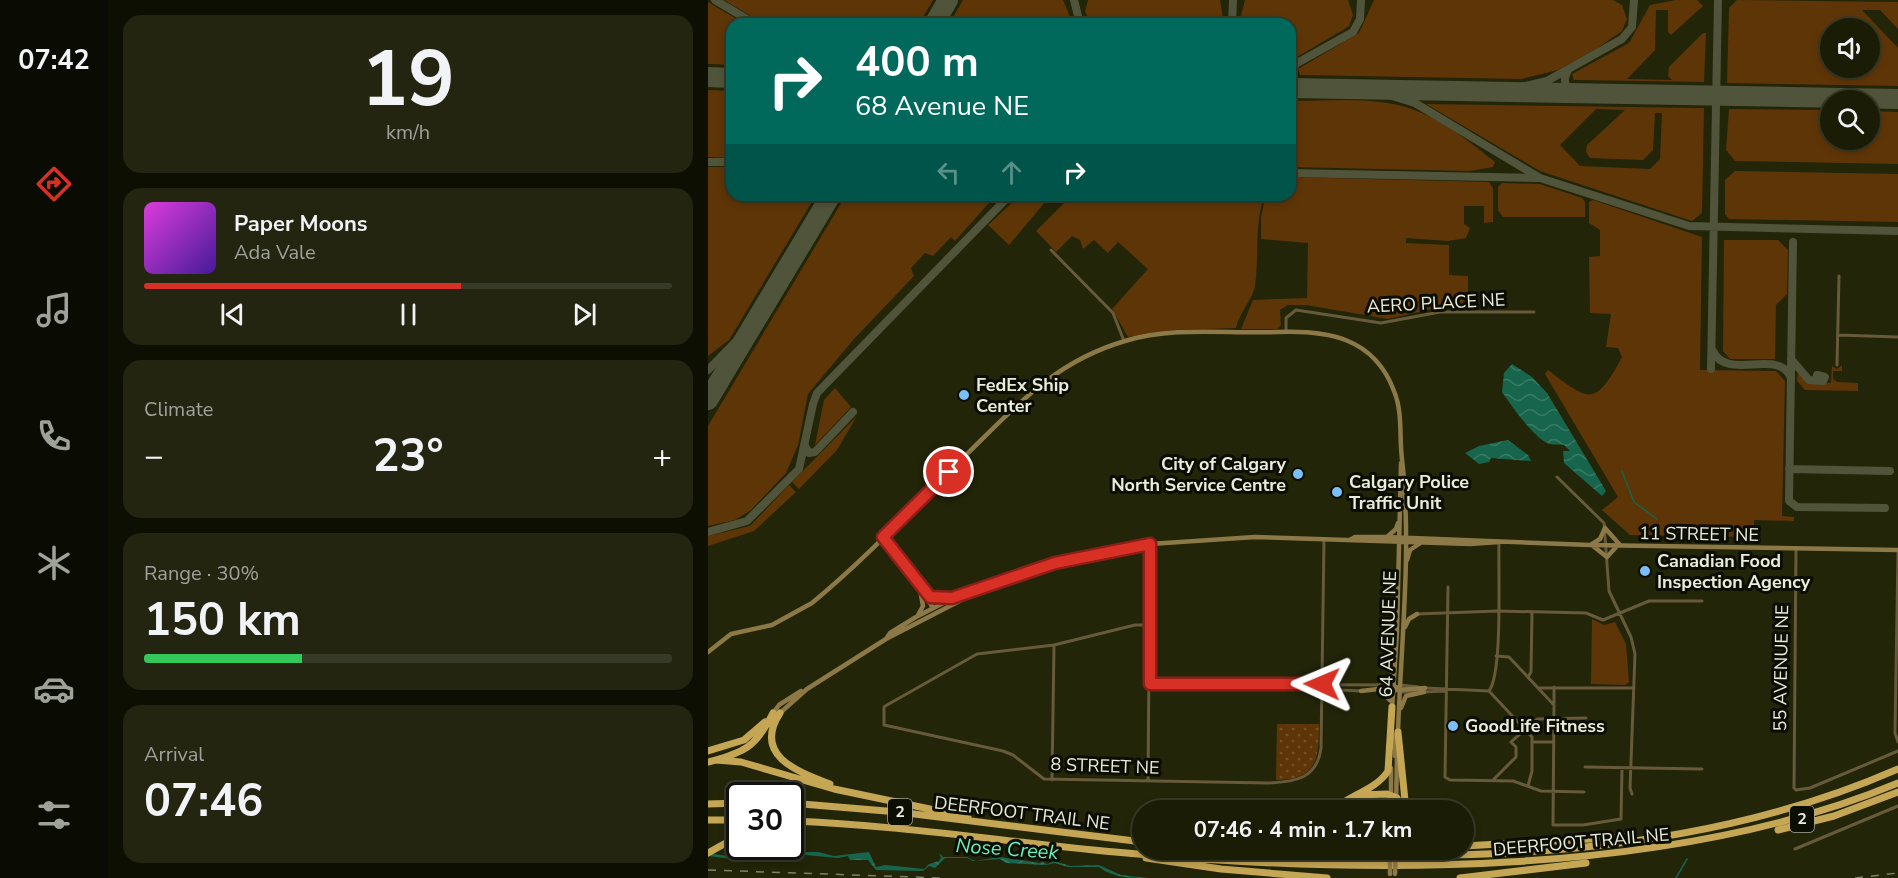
<!DOCTYPE html>
<meta charset="utf-8">
<style>
:root{--surface:#1a1c06;--page:#232510;--text:#f1f3f6;--muted:#9fa19b;--line:#383a28;--accent:#d93025}
body{margin:0;font-family:"Nunito Sans",sans-serif;background:var(--page);color:var(--text);height:100vh;display:flex;flex-direction:column;font-size:22px;white-space:nowrap}
*{box-sizing:border-box;margin:0}
p{font-size:20px;color:var(--muted)}
.icon{flex:none;width:33px;height:33px;fill:none;stroke:currentColor;stroke-width:2;stroke-linecap:round;stroke-linejoin:round}
.map{position:relative;flex:1;overflow:hidden}
.sheet{display:flex;flex-direction:column;gap:15px;padding:15px;background:#0e0f03;width:600px}
.sheet>*{flex:none}
.top-card{position:absolute;left:18px;top:18px;width:570px;height:183px;border-radius:18px;box-shadow:0 3px 9px #0003,0 0 0 2px var(--line);background:#00695c;color:#fff;overflow:hidden}
.fabs{position:absolute;left:1112px;top:18px;display:grid;gap:12px}
.fabs a{display:grid;place-items:center;width:60px;height:60px;border-radius:50%;background:var(--surface);box-shadow:0 3px 9px #0003,0 0 0 2px var(--line);font-size:30px}
.speed{position:absolute;left:18px;top:782px;display:flex;gap:12px;font-size:30px;font-weight:700;text-align:center}
.speed>*{display:grid;place-content:center;width:78px;height:78px;border-radius:50%;background:var(--surface);box-shadow:0 3px 9px #0003,0 0 0 2px var(--line);line-height:1}
.speed .limit{border:3px solid #111;border-radius:9px;background:#fff;color:#111}
.pin{position:absolute;display:grid;place-items:center;width:51px;height:51px;color:#fff;margin:-26px;border:3px solid #fff;border-radius:50%;box-shadow:0 2px 6px #0007}
.me{position:absolute;width:66px;margin:-33px;rotate:271deg;stroke-linejoin:round;filter:drop-shadow(0 0 4px #0008)}
.turn{display:flex;align-items:center;gap:21px;height:126px;padding:0 30px;font-size:27px}
.turn .icon{width:78px;height:78px;stroke-width:2.5}
.turn b{display:block;font-size:42px;line-height:51px}
.lanes{display:flex;align-items:center;height:57px;padding:0 30px;background:#0003;justify-content:center;gap:30px;direction:ltr}
.lanes .off{opacity:.35}
.big{font-size:45px;font-weight:700;line-height:1.1}
.sheet .card{flex:1;display:flex;flex-direction:column;justify-content:center;gap:9px;min-width:0;padding:0 21px;border-radius:18px;background:var(--page)}
.sheet .dial{align-items:center;gap:0}
.dial b{font-size:78px;line-height:1}
.song{display:flex;align-items:center;gap:18px}
.cover{width:72px;height:72px;border-radius:9px;background:linear-gradient(135deg,hsl(300 70% 55%),hsl(260 70% 35%))}
.played{height:6px;border-radius:3px;background:linear-gradient(90deg,var(--accent) 60%,var(--line) 60%)}
.keys{display:flex;justify-content:space-around;direction:ltr}
.heat{display:flex;justify-content:space-between;align-items:center;font-size:33px;direction:ltr}
.charge{height:9px;border-radius:4px;background:linear-gradient(90deg,#34c759 30%,var(--line) 0)}
.trip{position:absolute;left:424px;top:800px;width:342px;height:60px;border-radius:30px;background:var(--surface);box-shadow:0 3px 9px #0003,0 0 0 2px var(--line);font-weight:700;line-height:60px;text-align:center}
main{display:flex;flex:1;min-height:0}
.menu{display:flex;flex-direction:column;width:108px;justify-content:space-around;align-items:center;background:#0a0b02;color:var(--muted)}
.menu .icon{width:42px;height:42px}
.menu .on{color:var(--accent)}
.menu b{font-size:27px;color:var(--text)}
.map>svg:first-child{display:block}
</style>
<main>
<nav class="menu">
<b>07:42</b>
<svg class="icon on" aria-label="directions" viewBox="0 0 24 24"><path d="M12 3l9 9-9 9-9-9zM9 14v-3h6M13 9l2 2-2 2"/></svg>
<svg class="icon" aria-label="music" viewBox="0 0 24 24"><path d="M9 18V5l10-2v13"/><circle cx="6" cy="18" r="3"/><circle cx="16" cy="16" r="3"/></svg>
<svg class="icon" aria-label="phone" viewBox="0 0 24 24"><path d="M5 4h4l2 5-3 2q2 4 5 5l2-3 5 2v4C11 20 4 13 5 4z"/></svg>
<svg class="icon" aria-label="climate" viewBox="0 0 24 24"><path d="M12 3v18M4 7l16 10M4 17L20 7"/></svg>
<svg class="icon" aria-label="car" viewBox="0 0 24 24"><path d="M5 17H2v-5l4-1 3-4h7l3 4 3 1v5h-3M9 17h6M6 11h13"/><circle cx="7" cy="17" r="2"/><circle cx="17" cy="17" r="2"/></svg>
<svg class="icon" aria-label="filters" viewBox="0 0 24 24"><path d="M4 7h16M4 17h16"/><circle cx="9" cy="7" r="2"/><circle cx="15" cy="17" r="2"/></svg>
</nav>
<section class="sheet">
<div class="card dial"><b>19</b><p>km/h</p></div>
<div class="card">
<div class="song"><i class="cover"></i><div><b>Paper Moons</b><p>Ada Vale</p></div></div>
<div class="played"></div>
<div class="keys"><svg class="icon" aria-label="previous" viewBox="0 0 24 24"><path d="M18 5L8 12l10 7zM5 5v14"/></svg><svg class="icon" aria-label="pause" viewBox="0 0 24 24"><path d="M8 5v14M16 5v14"/></svg><svg class="icon" aria-label="next" viewBox="0 0 24 24"><path d="M6 5l10 7-10 7zM19 5v14"/></svg></div>
</div>
<div class="card"><p>Climate</p>
<div class="heat"><a>−</a><b class="big">23°</b><a>+</a></div>
</div>
<div class="card"><p>Range · 30%</p><b class="big">150 km</b><div class="charge"></div></div>
<div class="card"><p>Arrival</p><b class="big">07:46</b></div>
</section>
<div class="map">
<svg width="1190" height="878" viewBox="0 0 1190 878">
<defs>
<pattern id="park-dots" width="8" height="8" patternUnits="userSpaceOnUse" patternTransform="scale(1.5)"><rect width="8" height="8" fill="#5e3507"/><path d="M2 2h.1M6 6h.1" fill="none" stroke="#75522b" stroke-width="1.8" stroke-linecap="round"/></pattern>
<pattern id="water-waves" width="16" height="10" patternUnits="userSpaceOnUse" patternTransform="scale(1.5)"><rect width="16" height="10" fill="#16654c"/><path d="M0 5q4-4 8 0t8 0" fill="none" stroke="#387b65"/></pattern>
</defs>
<rect width="100%" height="100%" fill="#222508"/>
<path fill="#5e3507" fill-rule="evenodd" d="M16,0h209l-14,24h-155z
M255,0h100l10,24h-124z
M380,0h132l4,24h-132l-7,-12z
M537,0h103l5,15 -4,11 -6,4 -53,31v-37h-51z
M666,0h239l9,5 5,14 -5,12 -26,18 -38,21 -37,9 -221,-4 -2,-6 61,-36z
M968,0h21l6,6 -32,29 -3,-3v-22h-12l-1,40 -28,29 45,1 -4,-4 1,-9 34,-34h3l-2,49 -130,-2 -2,-6 57,-31 21,-38z
M1029,0l161,2v27l-18,-19h-18l36,38v38l-171,-3 2,-75zM1122,28h39v40h-39z
M0,2l37,22h-13v41l-24,-1z
M0,90l24,1v67l-24,-1z
M582,101c32,0 66,-3 97,2 41,5 78,35 108,59l-2,5 -23,4 -180,-4z
M718,104l278,4 -2,105 -10,8 -152,-50zM888,109l29,1 -38,35 -1,7 4,6 53,2 10,-10 2,-37h7l-2,46 -10,10 -70,-3 -20,-21z
M1021,109l101,1v30h39v-29l29,1v52l-163,-3 -9,-11z
M0,167h24v28h84l-87,145 -21,16z
M1027,171l163,3v48l-169,-3 -4,-5v-34z
M582,177l199,5 4,6v34l-9,1v-17h-20v18l6,4 -4,10 -18,3 -42,-3v5l43,2v30l19,1v29l-32,3 -48,11 -82,-14h-18l-8,5 1,15 -4,4h-36l12,-29 54,-2 1,-55 -47,-4v-21l3,-16 -2,1c-7,27 -3,55 -7,83 -2,13 -16,27 -19,42l-62,2 -46,7 -16,-28 36,-40 -30,-27 -10,11 -14,-13 -11,9 -3,-9 -8,-4 -16,16 -20,-21 36,-36h218z
M794,183l38,1 42,14 3,4v15h-82l-5,-7v-23z
M138,195h150l-41,46 -4,-4 -18,19 -8,-3 -14,15 3,8 -61,64 -45,54 -10,51 -12,28 -35,37 -16,10 -27,6v-100z
M343,195l-42,50 -21,-20 31,-29z
M885,200l109,37 -2,133 76,1 9,10 -3,135 12,1v4l-40,-1v17l-124,-2 -28,-25 16,-13 -73,-123 3,-4c42,32 47,37 74,-13l-4,-9 -12,-1 5,-33 -21,-1 -1,-56 11,-1v-26l-11,-7v-21z
M1016,240h54l10,10 -1,44 -11,11 -1,54h-45l-7,-8z
M1134,365v6h-9v8l4,3 21,1v8l-53,-1 -8,-9 1,-10 10,11 23,1 1,-17 5,3z
M127,388l16,19 -36,38 9,-45z
M149,416l-20,34 -38,39 -7,-7z
M81,485l7,7 -42,39 -46,15v-10l42,-10z
M884,619l12,6 11,-3 11,22 3,38 -4,3 -34,-1z"/>
<path fill="url(#park-dots)" d="M569,724h42c0,35 -2,56 -43,56z"/>
<path fill="url(#water-waves)" d="M804,364l20,13 15,16 59,98 -4,5 -38,-33 -1,-12h7l-6,-6c-4,-1 -9,0 -14,-1 -15,-4 -39,-39 -48,-52l2,-19z
M800,440l20,15 3,6 -40,-3 -2,4 -10,2 -14,-11 14,-7z
M28,851l29,4 13,-4 7,5 4,-2 -2,-2h31l16,4 35,-4 7,15 9,-2 39,4 5,-5 10,-3 2,-3 -2,-5 4,4h24l8,4 24,-4 41,6 3,-2 -4,-1 8,4 8,-3 15,5 29,-1 22,10 27,3c-18,0 -35,0 -49,-11h-31l-13,-4 -9,2 -40,-2 -6,-4 -27,2 -6,-3h-22l-10,10 -6,-2 -6,5 -47,-1 -8,-10h-18l-2,-4 -10,2 -33,-3 -2,3 -1,-4h-11l-3,3 -13,1 -2,-4 -41,5 -24,-3v-3l26,4 9,-2z"/>
<g fill="none" stroke-linecap="round" stroke-linejoin="round">
<path stroke="#16654c" stroke-width="1.5" d="M914,471l12,31 23,17
M968,878l11,-19"/>
<path stroke="#50543a" stroke-width="8" d="M7,0l40,24
M366,0l6,24
M524,24l1,-24
M587,65l-4,13 6,8 6,2
M582,67l63,-35 7,-13 1,-19
M860,70c-8,15 0,21 15,23
M661,89l46,14 125,75 149,48 209,5
M792,92l47,-11 75,-42 10,-12 2,-27
M0,162h24
M582,173l249,5
M1085,242l-4,259 8,6 88,1
M1005,351c14,31 66,-4 78,27
M1083,359l18,21 14,1 2,-4 -8,-2 -1,5
M1003,369l7,-369
M0,370l45,-46
M97,446l4,7 6,-1 38,-40
M1081,469l101,2
M0,532l39,-11 52,-52 14,-65 4,-11 193,-198"/>
<path stroke="#50543a" stroke-width="20" d="M226,24l14,-24
M0,77l24,1
M582,88l608,11
M0,400l123,-205"/>
<path stroke="#665a3b" stroke-width="3" d="M343,250l62,63 11,28
M578,332v-14l10,-8 85,13 59,-11h94
M1130,335l60,2
M1129,365l2,-89
M849,477l47,46 5,68 22,46 4,17 -5,134 2,6
M1088,549l-2,239 2,2 14,-2 88,-37
M1190,552l-3,181 3,9
M740,587l-3,190 5,3 63,1 28,10 43,1
M709,614l80,-3 89,2 17,7 46,-19h53
M442,625h-15l-81,20 -77,9 -90,51 -3,2v18l119,26 10,4 31,24 224,4c27,-1 49,-4 53,-35l3,-209
M788,656l13,1 45,48 -1,120h30l38,-6 1,-51
M820,677l3,-5 1,-60
M442,684l244,1
M520,685l134,6
M693,685l17,2
M717,688l64,3
M830,688h96
M673,691l14,1
M781,691c14,-18 9,-120 10,-149
M781,691l43,46v34l-4,15
M694,692h14
M715,692l23,-1
M846,703v-16
M825,742h20
M877,767l117,2
M344,780l2,-135
M785,780l23,-23v-10l-5,-5 26,-23 49,-1
M440,781l2,-237
M1087,849l103,-43"/>
<path stroke="#8d7947" stroke-width="4.5" d="M897,528l15,17
M175,537l28,34 22,37
M679,537l9,-8 2,-6
M642,540l5,-3h32l203,8 308,5
M884,544l8,-5 5,-11
M885,546l14,11 10,-11
M699,560l3,-10 9,-6
M218,593l9,6 14,-1
M210,615l5,-9 -3,-17
M697,627l4,-8 8,-5
M178,639l4,-6 26,-16 41,-21 98,-33 95,-19 105,-7 215,7 29,-2
M0,652l23,-18 41,-9 40,-22c56,-46 105,-100 156,-150 49,-48 88,-92 157,-112 50,-15 100,-7 152,-9 50,-2 97,5 117,59 9,22 5,45 8,68 10,90 -1,182 -4,273
M673,685l7,-4 4,-8
M689,690l28,-2
M653,691l35,-4
M672,691l11,10
M693,708l5,-12 18,-4
M684,709l5,-78 4,-168
M65,713l6,-8 22,-14
M72,713l27,-24 79,-50 89,-46
M687,756v-21
M683,810v-42
M688,810l1,-57"/>
<path stroke="#c5a655" stroke-width="7" d="M72,713c-28,43 19,59 50,71
M690,732l8,78
M0,751l36,-11 21,-18
M8,760l25,2 93,27 134,28
M0,762c36,-9 48,-15 65,-49
M651,795l28,-1 10,4
M82,803l108,9 245,30
M0,804l32,-1
M625,810c16,-15 43,-20 55,-39l4,-64
M643,810l14,-6 14,6
M0,820h32
M82,821c110,4 217,21 325,31 245,23 556,26 783,-69
M1070,830l56,-14 64,-24
M756,846l162,-9
M534,849c218,15 453,9 656,-80
M0,853l32,-18
M438,858l75,11 106,9
M752,878l126,-15"/>
<path stroke="#7f826b" stroke-width="1.5" stroke-dasharray="8 8" stroke-linecap="butt" d="M0,870l234,8
M1147,878l43,-5"/>
<path stroke="#8d7947" stroke-width="4.5" d="M682,874v-25
M687,874l1,-25"/>
</g>
<g fill="none" stroke-linecap="round" stroke-linejoin="round">
<g stroke="#8d1f18" stroke-width="15">
<path id="route" d="M241,472l-66,65 47,60 22,1 103,-35 95,-19v140h172"/>
</g>
<use href="#route" stroke="#d93025" stroke-width="10"/>
</g>
<g fill="#7abff8" stroke="#0c0d03" stroke-width="2">
<circle cx="256" cy="395" r="6"/>
<circle cx="590" cy="474" r="6"/>
<circle cx="629" cy="492" r="6"/>
<circle cx="937" cy="571" r="6"/>
<circle cx="745" cy="726" r="6"/>
</g>
<g text-anchor="middle" dominant-baseline="central" stroke-width="6" stroke-linejoin="round" paint-order="stroke">
<g fill="#0c0d03" stroke="#a7a99a" stroke-width="1.5">
<rect x="180" y="799" width="24" height="26" rx="4.5"/>
<rect x="1082" y="806" width="24" height="26" rx="4.5"/>
</g>
<g font-size="16" font-weight="bold" fill="#e9ecdb">
<text x="192" y="812">2</text>
<text x="1094" y="819">2</text>
</g>
<g font-size="18" fill="#e9ecdb" stroke="#0c0d03">
<text transform="translate(728 303) rotate(-3)">AERO PLACE NE</text>
<text transform="translate(991 534) rotate(1)">11 STREET NE</text>
<text transform="translate(680 634) rotate(-88)">64 AVENUE NE</text>
<text transform="translate(1073 668) rotate(-89)">55 AVENUE NE</text>
<text transform="translate(397 766) rotate(2)">8 STREET NE</text>
<text transform="translate(314 813) rotate(7)">DEERFOOT TRAIL NE</text>
<text transform="translate(873 842) rotate(-5)">DEERFOOT TRAIL NE</text>
</g>
<g font-size="18" font-weight="bold" fill="#e9ecdb" stroke="#0c0d03" text-anchor="start">
<text x="268" y="385">FedEx Ship<tspan x="268" dy="21">Center</tspan></text>
<text x="578" y="464" text-anchor="end">City of Calgary<tspan x="578" dy="21">North Service Centre</tspan></text>
<text x="641" y="482">Calgary Police<tspan x="641" dy="21">Traffic Unit</tspan></text>
<text x="949" y="561">Canadian Food<tspan x="949" dy="21">Inspection Agency</tspan></text>
<text x="757" y="726">GoodLife Fitness</text>
</g>
<g font-size="20" font-style="italic" fill="#6aefbf" stroke="#0c0d03">
<text transform="translate(299 849) rotate(4)">Nose Creek</text>
</g>
</g>
</svg>
<div class="fabs">
<a><svg class="icon" aria-label="sound" viewBox="0 0 24 24"><path d="M4 9h4l5-4v14l-5-4H4zM17 9q2 3 0 6"/></svg></a>
<a><svg class="icon" aria-label="search" viewBox="0 0 24 24"><circle cx="10" cy="10" r="6"/><path d="M15 15l6 6"/></svg></a>
</div>
<div class="speed"><div class="limit">30</div></div>
<div class="pin" style="left:241px;top:472px;background:#d93025"><svg class="icon" aria-label="arrive" viewBox="0 0 24 24"><path d="M6 21V4h12l-3 4 3 4H6"/></svg></div>
<svg class="me" style="left:614px;top:684px" viewBox="-20 -20 40 40"><path d="M0-17L14 15 0 8-14 15z" fill="#d93025" stroke="#fff" stroke-width="4"/></svg>
<div class="trip">07:46 · 4 min · 1.7 km</div>
<div class="top-card">
<div class="turn"><svg class="icon" aria-label="right" viewBox="0 0 24 24"><path d="M7 20v-9h11M14 6l5 5-5 5"/></svg><div><b>400 m</b>68 Avenue NE</div></div>
<div class="lanes"><svg class="icon off" aria-label="left" viewBox="0 0 24 24"><path d="M17 20v-9H6M10 6l-5 5 5 5"/></svg><svg class="icon off" aria-label="ahead" viewBox="0 0 24 24"><path d="M12 20V5M6 11l6-6 6 6"/></svg><svg class="icon" aria-label="right" viewBox="0 0 24 24"><path d="M7 20v-9h11M14 6l5 5-5 5"/></svg></div>
</div>
</div>
</main>
